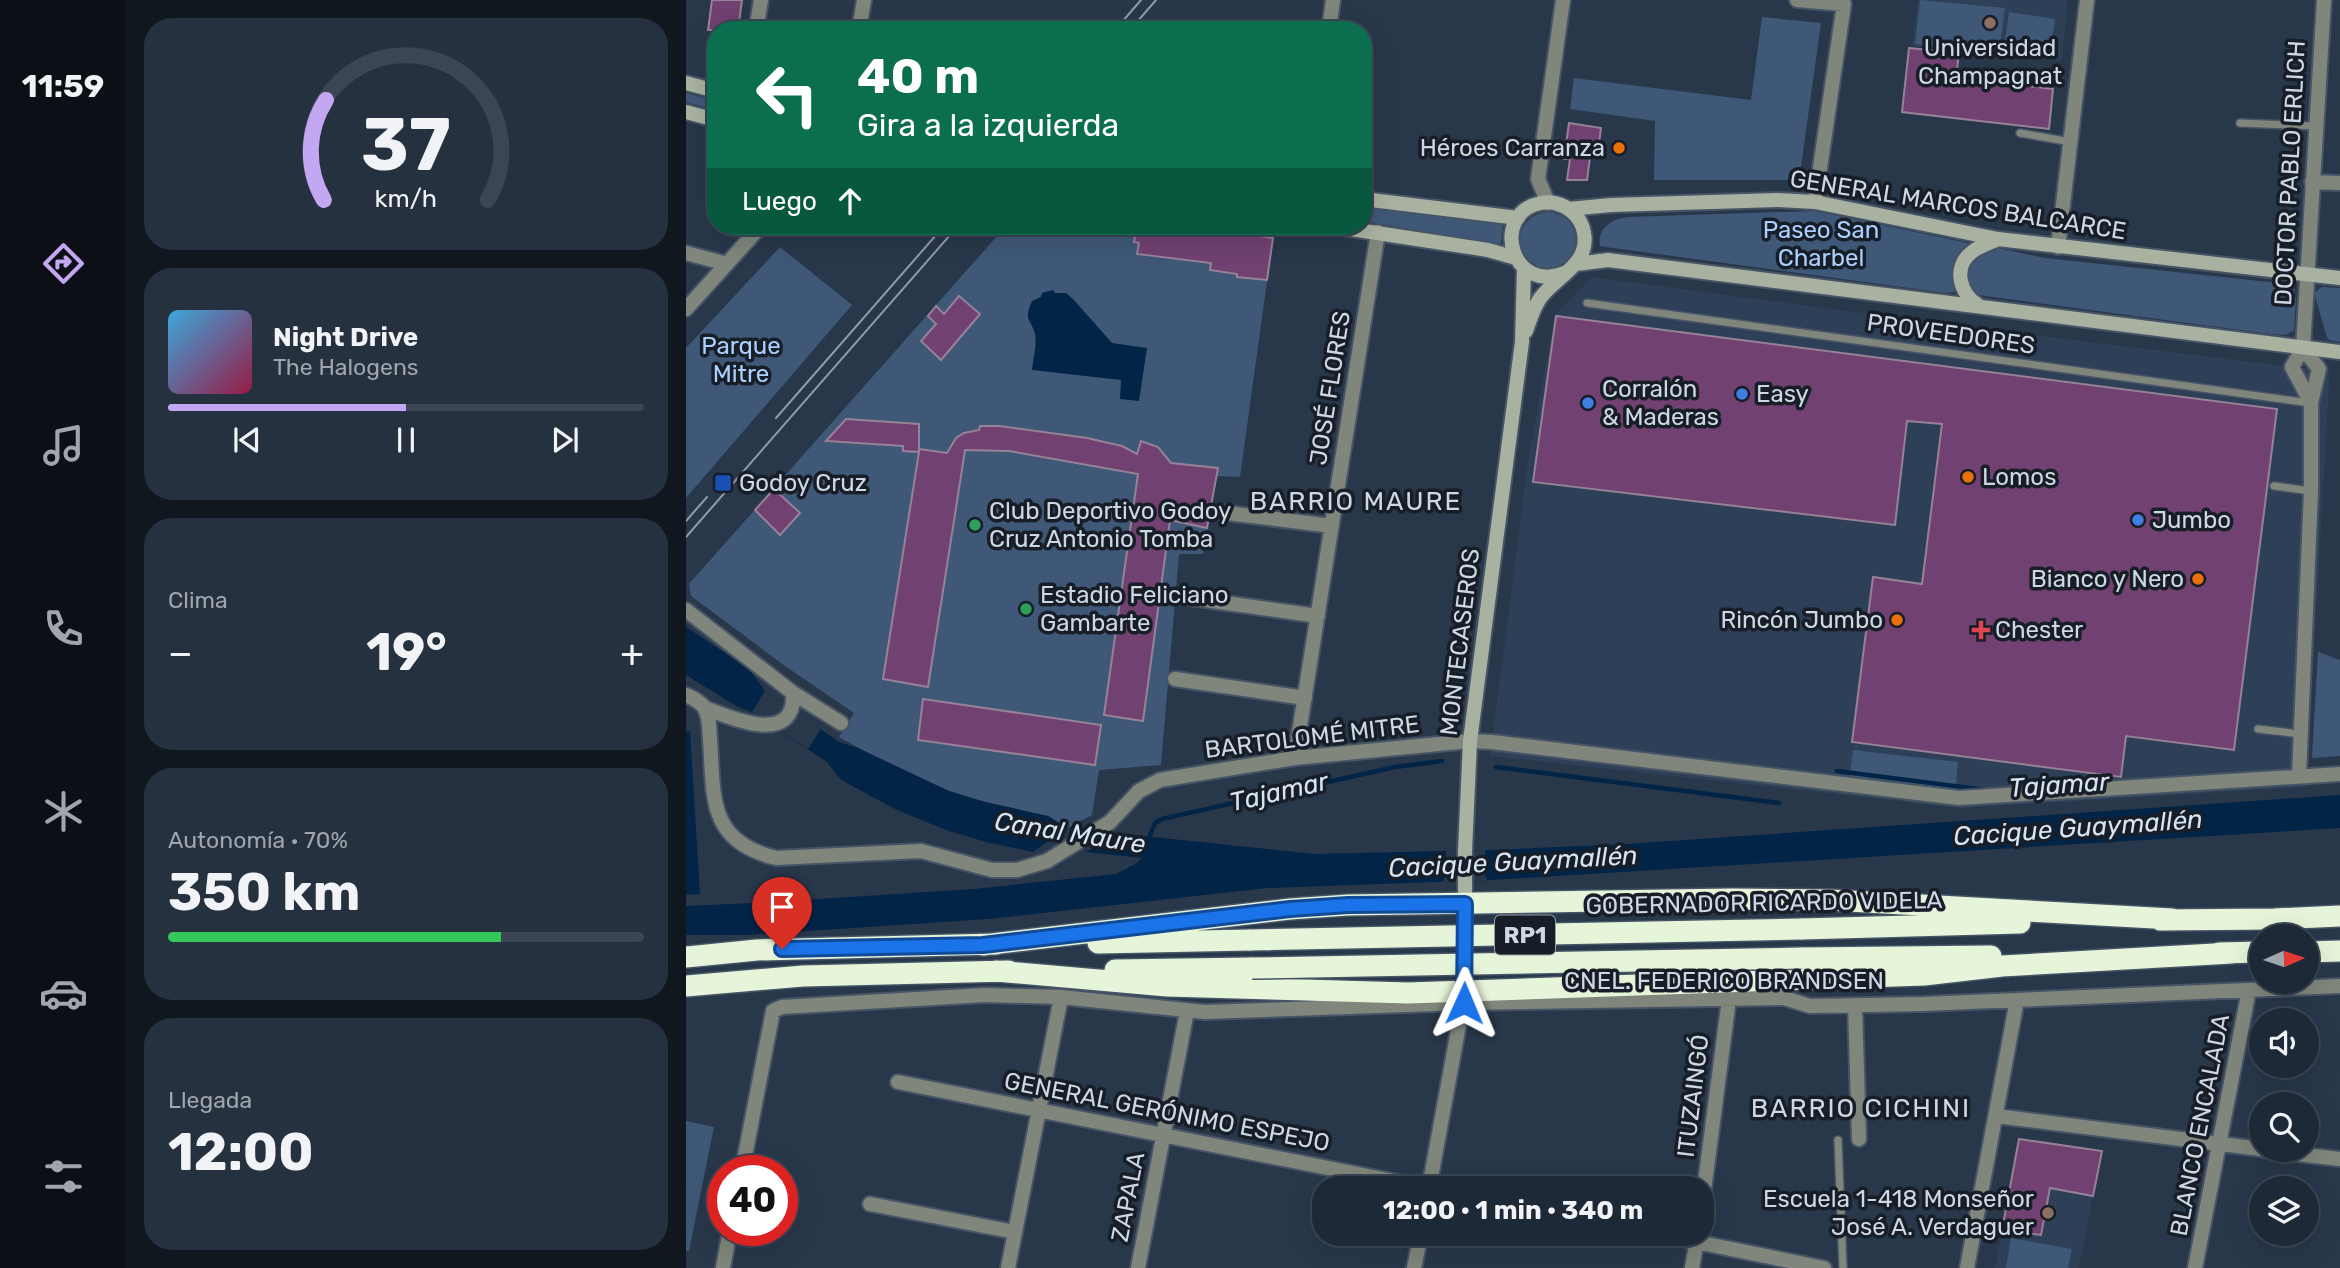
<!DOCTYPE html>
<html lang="es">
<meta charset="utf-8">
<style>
:root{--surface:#1e2938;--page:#263140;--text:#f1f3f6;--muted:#a1a6ae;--line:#3c4553;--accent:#c3a7f2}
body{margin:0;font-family:Rubik,sans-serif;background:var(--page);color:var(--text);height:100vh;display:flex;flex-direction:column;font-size:26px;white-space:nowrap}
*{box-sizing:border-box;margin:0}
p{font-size:23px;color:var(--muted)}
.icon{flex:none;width:38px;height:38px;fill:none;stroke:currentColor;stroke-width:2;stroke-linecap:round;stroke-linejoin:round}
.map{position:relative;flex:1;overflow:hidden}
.details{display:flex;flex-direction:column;gap:18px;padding:18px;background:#10171f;width:560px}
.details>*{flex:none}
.hud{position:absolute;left:21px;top:21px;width:665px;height:214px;border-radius:28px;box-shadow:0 7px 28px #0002,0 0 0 2px var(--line);background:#0b6e4f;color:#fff;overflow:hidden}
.needle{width:46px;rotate:87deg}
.tools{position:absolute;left:1563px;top:924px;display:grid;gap:14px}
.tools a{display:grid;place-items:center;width:70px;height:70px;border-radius:50%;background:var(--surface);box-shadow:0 7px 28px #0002,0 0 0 2px var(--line);font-size:35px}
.speed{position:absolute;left:21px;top:1155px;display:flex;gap:14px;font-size:35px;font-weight:700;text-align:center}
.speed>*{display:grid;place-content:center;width:91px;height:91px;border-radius:50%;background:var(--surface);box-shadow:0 7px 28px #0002,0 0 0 2px var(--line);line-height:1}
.speed .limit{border:10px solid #d22;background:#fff;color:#111}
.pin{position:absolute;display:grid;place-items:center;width:60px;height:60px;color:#fff;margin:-72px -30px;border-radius:50% 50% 50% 0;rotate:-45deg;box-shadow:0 0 7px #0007}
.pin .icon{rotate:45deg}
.me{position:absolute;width:77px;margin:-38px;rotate:1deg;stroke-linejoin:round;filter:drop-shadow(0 0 5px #0008)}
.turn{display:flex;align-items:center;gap:24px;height:147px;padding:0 35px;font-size:32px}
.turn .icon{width:91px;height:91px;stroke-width:2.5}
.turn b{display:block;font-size:49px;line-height:60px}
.then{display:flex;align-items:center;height:66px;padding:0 35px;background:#0003;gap:14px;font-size:26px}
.big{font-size:52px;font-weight:700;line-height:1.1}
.details .tile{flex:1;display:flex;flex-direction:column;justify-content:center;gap:10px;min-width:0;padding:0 24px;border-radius:28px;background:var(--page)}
.details .dial{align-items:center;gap:0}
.dial svg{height:182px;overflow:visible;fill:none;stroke:var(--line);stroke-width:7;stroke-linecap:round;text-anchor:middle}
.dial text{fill:var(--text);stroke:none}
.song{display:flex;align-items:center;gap:21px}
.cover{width:84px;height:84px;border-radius:10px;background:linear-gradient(135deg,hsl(200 70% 55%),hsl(340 70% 35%))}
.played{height:7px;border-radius:4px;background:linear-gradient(90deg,var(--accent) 50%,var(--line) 50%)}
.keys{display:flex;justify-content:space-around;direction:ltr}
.heat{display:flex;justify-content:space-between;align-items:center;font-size:38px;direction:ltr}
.charge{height:10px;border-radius:5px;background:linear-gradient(90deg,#34c759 70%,var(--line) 0)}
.trip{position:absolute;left:626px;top:1176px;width:402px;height:70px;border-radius:28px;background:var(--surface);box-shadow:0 7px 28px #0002,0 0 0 2px var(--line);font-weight:700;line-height:70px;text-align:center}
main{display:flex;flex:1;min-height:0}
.dock{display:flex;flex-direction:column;width:126px;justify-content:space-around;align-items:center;background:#0c1016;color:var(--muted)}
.dock .icon{width:49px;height:49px}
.dock .current{color:var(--accent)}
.dock b{font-size:32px;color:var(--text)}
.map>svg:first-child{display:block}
</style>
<main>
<nav class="dock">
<b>11:59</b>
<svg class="icon current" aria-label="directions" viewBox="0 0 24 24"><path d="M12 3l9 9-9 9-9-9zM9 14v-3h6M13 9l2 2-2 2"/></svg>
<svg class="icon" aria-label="music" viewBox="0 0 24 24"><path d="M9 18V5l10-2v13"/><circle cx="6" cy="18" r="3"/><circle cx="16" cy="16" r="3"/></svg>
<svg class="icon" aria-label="phone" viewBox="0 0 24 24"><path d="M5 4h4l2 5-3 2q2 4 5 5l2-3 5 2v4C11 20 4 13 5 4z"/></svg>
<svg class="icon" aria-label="climate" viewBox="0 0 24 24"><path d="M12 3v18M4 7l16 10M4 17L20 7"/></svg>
<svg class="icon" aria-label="car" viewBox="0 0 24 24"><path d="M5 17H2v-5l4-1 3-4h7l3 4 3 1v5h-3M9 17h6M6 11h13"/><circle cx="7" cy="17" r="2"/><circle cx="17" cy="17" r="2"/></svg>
<svg class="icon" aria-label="filters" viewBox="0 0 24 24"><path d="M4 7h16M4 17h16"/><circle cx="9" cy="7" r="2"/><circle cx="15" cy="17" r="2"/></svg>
</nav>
<section class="details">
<div class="tile dial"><svg viewBox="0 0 100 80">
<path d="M14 69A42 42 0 1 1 86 69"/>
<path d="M14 69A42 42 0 0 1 15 25" stroke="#c3a7f2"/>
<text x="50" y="56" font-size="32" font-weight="700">37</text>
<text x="50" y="72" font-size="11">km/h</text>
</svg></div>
<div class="tile">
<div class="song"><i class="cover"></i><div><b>Night Drive</b><p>The Halogens</p></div></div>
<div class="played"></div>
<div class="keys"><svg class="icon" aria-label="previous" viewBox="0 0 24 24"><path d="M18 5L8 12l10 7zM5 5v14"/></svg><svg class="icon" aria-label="pause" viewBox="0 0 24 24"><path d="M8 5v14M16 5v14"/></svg><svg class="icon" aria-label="next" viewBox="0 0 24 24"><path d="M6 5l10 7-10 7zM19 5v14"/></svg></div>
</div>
<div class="tile"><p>Clima</p>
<div class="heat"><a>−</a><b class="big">19°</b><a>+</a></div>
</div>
<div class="tile"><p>Autonomía · 70%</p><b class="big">350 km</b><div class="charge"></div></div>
<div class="tile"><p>Llegada</p><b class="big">12:00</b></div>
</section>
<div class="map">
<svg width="1654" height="1268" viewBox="0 0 1654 1268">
<rect width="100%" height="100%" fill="#28374a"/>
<path fill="#2d4058" d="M1232,0h150l-6,61 -150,-15z
M906,277l362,48 338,42 38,3 -24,417 -346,21 -470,-52 38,-295 27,-146z
M1333,1139l83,12 -23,117h-84z"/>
<path fill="#3f5878" d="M1234,0l85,8 -6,46 -84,-10z
M1323,12l46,7 -5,35 -46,-6z
M1076,17l59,6 -21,151 -7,6h-139l1,-59 -85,-12 4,-31 177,22z
M0,93l30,8v9l-30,-8z
M677,204l136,19 4,2 -2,18 -3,1 -135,-23z
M1128,211l154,32 -12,19 -2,17 2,13 -10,1 -340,-46 -6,-1c-3,-17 11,-27 27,-29z
M834 240a28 28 0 1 1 56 0a28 28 0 1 1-56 0Z
M320,226h186l81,12 -33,239 -24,-1 -13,78h-24l-18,211 -62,5 -7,45 -25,13 -19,-12 -63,-14 -36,-11 -55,-24 -55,-30 15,-24 -69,-47 -94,-70 -2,-12z
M94,247l72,58 -166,193v-150z
M1307,247l52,11 243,26 5,1 3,14 -2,31 -8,5 -16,-1 -299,-40 -3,-4c-1,-27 1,-30 25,-43z
M1636,287l18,1v54l-11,-2 -2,-3 -13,-44z
M1632,652l22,8v96l-28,2z
M1167,750l105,12 -3,31 -106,-12z
M0,1121l28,6 -25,124h-3z
M1325,1238l61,11 -4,19h-62z"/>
<path fill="#022447" d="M367,290l2,3h11l7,6 39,44 35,5 -8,53 -19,-2 1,-19 -89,-10c1,-10 5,-26 3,-36 -4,-16 -12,-12 -3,-33l9,-4 1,-4z
M0,627l64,43 15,21 74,51 19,6 91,43 36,11 63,14 19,12 247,26 178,-4 135,-6 713,-49v33l-850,52 -223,8 -279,31 -241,16h-61v-29l87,-4 201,-13 142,-15 21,-11 5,-5 -56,-6h-53l-47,-10 -40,-12 -51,-21 -37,-20 -18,-10 -13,-17 -75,-50 -14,-5 -52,-32z
M4,731l10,163 -14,1v-163z"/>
<path fill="#28374a" d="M79,691l56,38 -13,20 -56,-37z
M381,828l53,6 -34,18h-53z
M799,850v25l2,5 -44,2 3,-9v-22z"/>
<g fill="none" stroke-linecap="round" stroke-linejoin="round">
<path stroke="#022447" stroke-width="4.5" d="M810,767l283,36
M1151,771l148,19
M462,840l7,-17 7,-4 233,-52 47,-6"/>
</g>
<path fill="#704171" stroke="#968296" stroke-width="2" d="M26,0h30l-4,30h-30z
M1223,48l50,5 -3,25 97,11 -4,40 -147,-17z
M883,123l32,5 -2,15 -7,-1 -5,38h-20l3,-21h-6z
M451,226h55l81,12 -6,42 -30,-3v-3l-27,-4 1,-7 -74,-9 2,-11 -5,-1z
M273,296l21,18 -39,46 -20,-19 15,-17 -8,-8 8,-10 8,8z
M870,316l721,93 -43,341 -108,-14 -5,41 -269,-35 21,-165 49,7 20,-160 -35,-3 -12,104 -362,-43z
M160,419l73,5v27v-2l28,4 9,-15 8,-5 15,-3 1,-4h19l88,12 35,8 15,8 4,-13 17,6 13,16 47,5 -11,60 -37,-8 -27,201 -39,-6 34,-241 -129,-23 -44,-1 -37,237 -45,-8 36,-227 -16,-1v-5l-77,-5z
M88,489l26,24 -20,22 -25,-25z
M237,699l178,26 -6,40 -177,-25z
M1333,1139l83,12 -9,45 -43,-8 -9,47 -39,-5z"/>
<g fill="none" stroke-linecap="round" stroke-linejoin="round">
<g stroke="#465466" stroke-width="10">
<path id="service" d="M1554,123l75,3
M1334,133l51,9
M901,303l723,100
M1588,486l37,5
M1572,729l42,5
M1152,1140l5,128"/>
</g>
<g stroke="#465466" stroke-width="18">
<path id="minor" d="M1111,0l47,4 -29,198
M70,30l5,-30
M643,30l4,-30
M1626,182l28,1
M1372,247l29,-247
M0,253l41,11
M0,309l75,-83
M1625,403l-19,-36 11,-19 21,-348
M533,512l113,14
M490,596l142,20
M0,610l107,83 48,30
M489,679l130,19
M0,695c7,3 13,6 18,12 6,9 5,22 6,32 4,58 -3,102 66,119l145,-7 71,19h25l30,-9 63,-39 29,-31 21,-11 135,-22 175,-17 22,1 467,56 381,-24
M19,708c25,10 91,39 88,-15
M609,758l83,-526
M1613,776l12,-285v-88l8,-34 -16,-21
M1169,1005l4,134
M212,1082l530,106
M1310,1116l265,33
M1578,1150l76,9
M56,1171l31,-160 9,-4 202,-12 77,2 144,15 259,-9 320,-5 26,8 113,-2 417,-18
M1017,1198l26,-199
M184,1204l145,28
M972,1234l166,34
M37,1268l7,-38
M322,1268l53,-271
M452,1268l49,-257
M1006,1268l6,-33
M1281,1268l50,-268
M1509,1268l54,-278"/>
</g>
<g stroke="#465466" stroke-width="18">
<path id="tertiary" d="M173,30l5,-30
M862,203l-10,-24 25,-179
M743,1188l36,-196
M728,1268l7,-34"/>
</g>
<g stroke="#465466" stroke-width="18">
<path id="secondary" d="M0,83l30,8
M0,112l30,8
M677,199l155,19
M883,209l42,-4 167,-5 37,2 183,37 342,39
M645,226l157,24 28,8
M890,264l32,-4 732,92
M1292,305c-18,-11 -26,-38 -6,-53 7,-6 18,-9 26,-13
M840,331c4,-11 8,-25 15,-34 16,-21 49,-33 43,-64 -1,-8 -6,-17 -13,-22 -8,-7 -20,-10 -30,-8 -52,10 -30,94 26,69
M779,992v-141l5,-110 52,-399 2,-74"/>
</g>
<g stroke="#465466" stroke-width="24">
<path id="motorway" d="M1474,920l114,-1 66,-3
M1115,929l219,-6
M412,943l152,-3
M297,945l307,-36 58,-4 384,-6 98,1 342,19
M1620,952l34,-1
M1533,953l42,-1
M0,957l71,-7 239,-6
M1115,958l190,-2
M429,970l137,-2
M310,971l171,15 241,7 516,-18 78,-9 230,-13
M0,986l117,-10 206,-5"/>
</g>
<use href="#service" stroke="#80867b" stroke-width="7"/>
<use href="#minor" stroke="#80867b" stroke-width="14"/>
<use href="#tertiary" stroke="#80867b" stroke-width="14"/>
<use href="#secondary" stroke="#a9b2a1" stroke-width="14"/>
<use href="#motorway" stroke="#e6f4d9" stroke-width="21"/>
<path stroke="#909baa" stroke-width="2" d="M429,30l26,-30
M444,30l26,-30
M90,418l168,-192
M0,521l21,-24
M0,537l272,-311"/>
<g stroke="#465466" stroke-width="24" stroke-linecap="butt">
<path id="motorway-bridge" d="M564,940l551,-11
M566,968l549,-10"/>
</g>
<use href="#motorway-bridge" stroke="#e6f4d9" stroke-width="21"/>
</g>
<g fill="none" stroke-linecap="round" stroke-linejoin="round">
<g stroke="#114b97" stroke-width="18">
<path id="route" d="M96,949l201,-4 307,-36 58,-4 117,-1 -1,99"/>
</g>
<use href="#route" stroke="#1a73e8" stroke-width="12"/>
</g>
<g fill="#8d6e63" stroke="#171e27" stroke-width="2.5">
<circle cx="1304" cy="23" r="7"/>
<circle cx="1362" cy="1213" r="7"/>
</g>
<g fill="#e8710a" stroke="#171e27" stroke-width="2.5">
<circle cx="933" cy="148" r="7"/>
<circle cx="1282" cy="477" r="7"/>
<circle cx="1512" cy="579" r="7"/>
<circle cx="1211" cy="620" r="7"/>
</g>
<g fill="#3f7fe0" stroke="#171e27" stroke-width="2.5">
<circle cx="1056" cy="394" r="7"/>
<circle cx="902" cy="403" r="7"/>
<circle cx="1452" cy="520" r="7"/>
</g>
<rect fill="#1a4fb4" stroke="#171e27" stroke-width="2.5" x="28" y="474" width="18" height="18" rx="3.5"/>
<g fill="#2e9e5b" stroke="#171e27" stroke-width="2.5">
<circle cx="289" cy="525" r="7"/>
<circle cx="340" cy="609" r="7"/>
</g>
<path fill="#e0444e" stroke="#171e27" stroke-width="2.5" d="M1291.5 619.5h7v7h7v7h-7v7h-7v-7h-7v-7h7z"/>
<g text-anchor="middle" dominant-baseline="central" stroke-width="7" stroke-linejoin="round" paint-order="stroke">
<rect fill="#171e27" stroke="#97a0ab" stroke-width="2" x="809" y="915.5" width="60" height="39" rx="5"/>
<g font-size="23" font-weight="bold" fill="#ced8e4">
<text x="839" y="935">RP1</text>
</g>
<g font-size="24" fill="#ced8e4" stroke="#171e27" text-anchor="start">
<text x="1304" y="48" text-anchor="middle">Universidad<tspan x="1304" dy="28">Champagnat</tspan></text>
<text x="919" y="148" text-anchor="end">Héroes Carranza</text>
<text x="916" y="389">Corralón<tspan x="916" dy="28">&amp; Maderas</tspan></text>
<text x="1070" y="394">Easy</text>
<text x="1296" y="477">Lomos</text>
<text x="53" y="483">Godoy Cruz</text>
<text x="303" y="511">Club Deportivo Godoy<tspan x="303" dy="28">Cruz Antonio Tomba</tspan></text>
<text x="1466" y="520">Jumbo</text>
<text x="1498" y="579" text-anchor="end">Bianco y Nero</text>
<text x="354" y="595">Estadio Feliciano<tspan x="354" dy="28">Gambarte</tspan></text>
<text x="1197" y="620" text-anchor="end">Rincón Jumbo</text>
<text x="1309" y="630">Chester</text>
<text x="1348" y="1199" text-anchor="end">Escuela 1-418 Monseñor<tspan x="1348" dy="28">José A. Verdaguer</tspan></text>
</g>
<g font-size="24" fill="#ced8e4" stroke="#171e27">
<text transform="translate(1604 173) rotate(-87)">DOCTOR PABLO ERLICH</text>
<text transform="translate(1272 205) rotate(9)">GENERAL MARCOS BALCARCE</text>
<text transform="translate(1265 334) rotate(8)">PROVEEDORES</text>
<text transform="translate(644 388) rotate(-81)">JOSÉ FLORES</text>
<text transform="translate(774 642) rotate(-83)">MONTECASEROS</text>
<text transform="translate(626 737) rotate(-7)">BARTOLOMÉ MITRE</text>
<text transform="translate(1078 903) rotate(-1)">GOBERNADOR RICARDO VIDELA</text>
<text x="1038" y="981">CNEL. FEDERICO BRANDSEN</text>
<text transform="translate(1007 1096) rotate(-83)">ITUZAINGÓ</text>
<text transform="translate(481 1112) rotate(11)">GENERAL GERÓNIMO ESPEJO</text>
<text transform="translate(1514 1125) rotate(-79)">BLANCO ENCALADA</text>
<text transform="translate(442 1197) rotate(-79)">ZAPALA</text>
</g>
<g font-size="24" fill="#acd0fe" stroke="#171e27">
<text x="1135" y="230">Paseo San<tspan x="1135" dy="28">Charbel</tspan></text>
<text x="55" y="346">Parque<tspan x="55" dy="28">Mitre</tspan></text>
</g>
<g font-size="26" letter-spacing="2" fill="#ced8e4" stroke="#171e27">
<text x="670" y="501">BARRIO MAURE</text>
<text x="1175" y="1108">BARRIO CICHINI</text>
</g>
<g font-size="26" font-style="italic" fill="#d7e4f3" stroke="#171e27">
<text transform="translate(1373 785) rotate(-4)">Tajamar</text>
<text transform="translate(593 792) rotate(-13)">Tajamar</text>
<text transform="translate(1392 828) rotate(-4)">Cacique Guaymallén</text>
<text transform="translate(384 833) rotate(9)">Canal Maure</text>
<text transform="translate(827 862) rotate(-3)">Cacique Guaymallén</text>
</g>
</g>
</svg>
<div class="tools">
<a><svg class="needle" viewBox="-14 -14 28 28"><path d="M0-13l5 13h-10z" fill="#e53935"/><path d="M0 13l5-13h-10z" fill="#a1a6ae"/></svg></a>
<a><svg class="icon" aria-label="sound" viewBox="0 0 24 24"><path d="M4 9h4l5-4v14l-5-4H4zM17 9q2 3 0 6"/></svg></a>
<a><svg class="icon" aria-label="search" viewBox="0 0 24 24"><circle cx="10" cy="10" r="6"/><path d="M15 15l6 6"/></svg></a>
<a><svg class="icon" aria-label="layers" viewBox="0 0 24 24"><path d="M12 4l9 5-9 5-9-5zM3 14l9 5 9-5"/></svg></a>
</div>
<div class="speed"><div class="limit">40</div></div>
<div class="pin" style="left:96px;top:949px;background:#d93025"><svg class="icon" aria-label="arrive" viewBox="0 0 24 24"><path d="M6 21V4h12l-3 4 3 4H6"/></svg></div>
<svg class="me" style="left:778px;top:1003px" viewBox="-20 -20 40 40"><path d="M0-17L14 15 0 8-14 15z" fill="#1a73e8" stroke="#fff" stroke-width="4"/></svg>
<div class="trip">12:00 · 1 min · 340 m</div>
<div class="hud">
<div class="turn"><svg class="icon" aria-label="left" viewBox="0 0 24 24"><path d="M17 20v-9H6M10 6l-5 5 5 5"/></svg><div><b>40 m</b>Gira a la izquierda</div></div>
<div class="then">Luego<svg class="icon" aria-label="ahead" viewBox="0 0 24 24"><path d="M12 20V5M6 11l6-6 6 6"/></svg></div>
</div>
</div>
</main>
